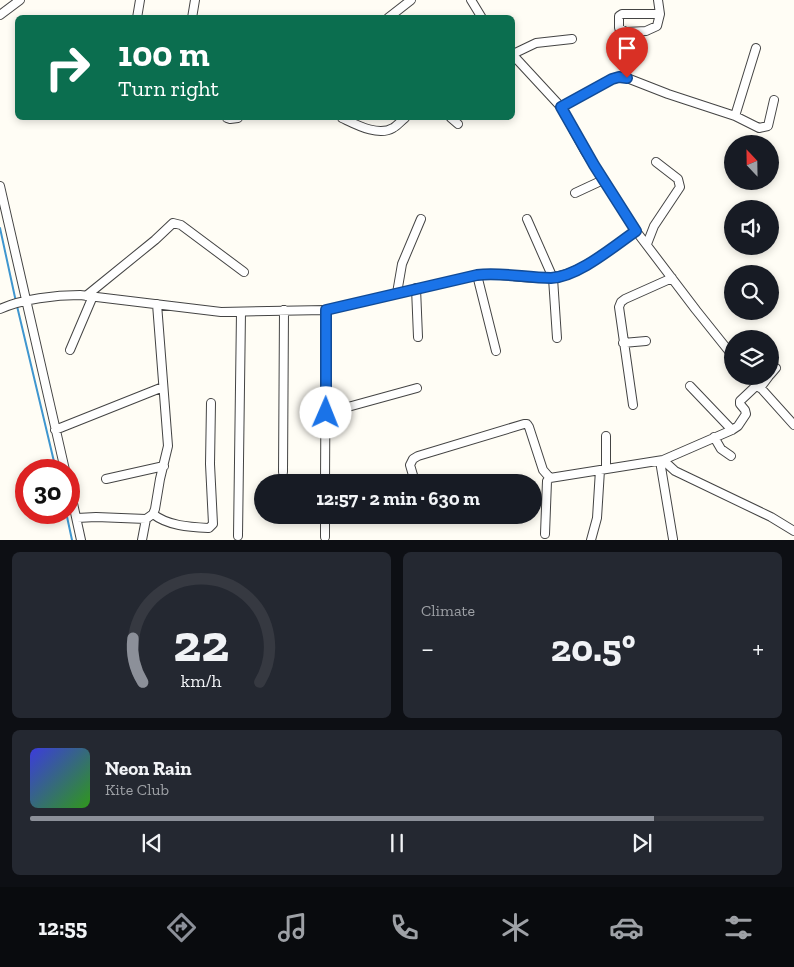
<!DOCTYPE html>
<meta charset="utf-8">
<style>
:root{--surface:#171b24;--page:#242831;--text:#f1f3f6;--muted:#9ea1a6;--line:#363941;--accent:#8c9099}
body{margin:0;font-family:"Zilla Slab",serif;background:var(--page);color:var(--text);height:100vh;display:flex;flex-direction:column;font-size:19px;white-space:nowrap}
*{box-sizing:border-box;margin:0}
p{font-size:16px;color:var(--muted)}
.icon{flex:none;width:28px;height:28px;fill:none;stroke:currentColor;stroke-width:2;stroke-linecap:round;stroke-linejoin:round}
.map{position:relative;height:540px;overflow:hidden}
.drawer{display:flex;flex-direction:column;gap:12px;padding:12px;background:#0d0f14;flex:1}
.drawer>*{flex:none}
.guide{position:absolute;left:15px;top:15px;width:500px;height:105px;border-radius:8px;box-shadow:0 2px 8px #0003;background:#0b6e4f;color:#fff;overflow:hidden}
.needle{width:32px;rotate:338deg}
.tools{position:absolute;left:724px;top:135px;display:grid;gap:10px}
.tools a{display:grid;place-items:center;width:55px;height:55px;border-radius:50%;background:var(--surface);box-shadow:0 2px 8px #0003;font-size:25px}
.speed{position:absolute;left:15px;top:459px;display:flex;gap:10px;font-size:25px;font-weight:700;text-align:center}
.speed>*{display:grid;place-content:center;width:65px;height:65px;border-radius:50%;background:var(--surface);box-shadow:0 2px 8px #0003;line-height:1}
.speed .limit{border:8px solid #d22;background:#fff;color:#111}
.pin{position:absolute;display:grid;place-items:center;width:42px;height:42px;color:#fff;margin:-51px -21px;border-radius:50% 50% 50% 0;rotate:-45deg;box-shadow:0 0 5px #0007}
.pin .icon{rotate:45deg}
.me{position:absolute;width:55px;margin:-28px;rotate:1deg;stroke-linejoin:round;filter:drop-shadow(0 0 4px #0008)}
.turn{display:flex;align-items:center;gap:18px;height:105px;padding:0 20px;font-size:22px}
.turn .icon{width:65px;height:65px;stroke-width:2.5}
.turn b{display:block;font-size:35px;line-height:42px}
.big{font-size:38px;font-weight:700;line-height:1.1}
.drawer .tile{flex:1;display:flex;flex-direction:column;justify-content:center;gap:8px;min-width:0;padding:0 18px;border-radius:8px;background:var(--page)}
.drawer .dial{align-items:center;gap:0}
.dial svg{height:130px;overflow:visible;fill:none;stroke:var(--line);stroke-width:7;stroke-linecap:round;text-anchor:middle}
.dial text{fill:var(--text);stroke:none}
.song{display:flex;align-items:center;gap:15px}
.cover{width:60px;height:60px;border-radius:8px;background:linear-gradient(135deg,hsl(240 70% 55%),hsl(110 70% 35%))}
.played{height:5px;border-radius:2px;background:linear-gradient(90deg,var(--accent) 85%,var(--line) 85%)}
.keys{display:flex;justify-content:space-around;direction:ltr}
.heat{display:flex;justify-content:space-between;align-items:center;font-size:28px;direction:ltr}
.drawer .tiles{flex:1;display:grid;gap:12px;grid-template-columns:1fr 1fr}
.tile:last-child{grid-column:span 2}
.trip{position:absolute;left:254px;top:474px;width:288px;height:50px;border-radius:25px;background:var(--surface);box-shadow:0 2px 8px #0003;font-weight:700;line-height:50px;text-align:center}
.tab-bar{display:flex;height:80px;justify-content:space-around;align-items:center;background:#090b0e;color:var(--muted)}
.tab-bar .icon{width:35px;height:35px}
.tab-bar .selected{color:var(--accent)}
.tab-bar b{font-size:22px;color:var(--text)}
.map>svg:first-child{display:block}
</style>
<div class="map">
<svg width="794" height="540" viewBox="0 0 794 540">
<rect width="100%" height="100%" fill="#fffdf5"/>
<g fill="none" stroke-linecap="round" stroke-linejoin="round">
<path stroke="#3f96cf" stroke-width="2" d="M0,228l16,74
M17,306l39,164
M66,512l6,28"/>
<g stroke="#444" stroke-width="10">
<path id="minor" d="M471,0l11,18
M658,0l2,14 -3,12 -11,5 -20,1 -7,-4v-12l3,-2h38
M0,15l20,-15
M137,18l3,-18
M192,18l3,-18
M388,18l23,-18
M512,54l49,53 24,44 51,80 60,79 36,45
M513,54l23,-11 36,-4
M561,107l51,-28 7,-2 8,1 41,16 67,22 24,12 9,-2 6,-26
M735,116l21,-68
M227,118l3,1 8,-1
M342,118c13,6 36,19 51,10 4,-2 8,-7 12,-10
M451,118l7,6
M0,186l65,284
M575,193l28,-13
M527,219l26,59 4,60
M647,244l7,-18 26,-39 -2,-8 -22,-17
M477,275l19,76
M416,288l2,49
M397,293l5,-29 19,-45
M86,296l69,-56 18,-17 8,2 63,47
M0,309c22,-10 56,-14 80,-14l141,17 105,-2 151,-35c26,-3 52,6 78,2 27,-4 58,-30 81,-46
M623,343l23,-2
M70,350l23,-54
M770,375l6,-7
M750,376l44,49
M690,386l42,44
M760,388l9,-12
M633,405l-14,-98 2,-5 4,-3 47,-21
M326,413l91,-25
M55,430l108,-43
M606,436v33
M714,437l7,12 10,7
M663,460l12,11 96,46 23,14
M660,461l13,78
M283,472l1,-162
M106,479l58,-13
M325,482l1,-172
M415,482l-5,-17 3,-6 5,-3 106,-32h3l2,3 14,43 7,8
M69,485l12,55
M153,514c15,12 37,13 56,14l4,-4 -3,-60 1,-61
M325,515v22
M77,518l19,-1 50,2 7,-5 2,-5 5,-30 8,-33 -11,-142
M545,534l2,-53 3,-3 113,-18 69,-30 6,-4 8,-12 -1,-4 -5,-6v-3l17,-16
M238,536l3,-224
M142,540l4,-21
M591,540l6,-22 3,-48"/>
</g>
<use href="#minor" stroke="#fff" stroke-width="8"/>
</g>
<g fill="none" stroke-linecap="round" stroke-linejoin="round">
<g stroke="#114b97" stroke-width="12">
<path id="route" d="M326,413v-103l151,-35c25,-3 49,3 74,3 27,-1 63,-32 85,-47l-42,-66 -33,-58 51,-28 7,-2 8,1"/>
</g>
<use href="#route" stroke="#1a73e8" stroke-width="9"/>
</g>
</svg>
<div class="tools">
<a><svg class="needle" viewBox="-14 -14 28 28"><path d="M0-13l5 13h-10z" fill="#e53935"/><path d="M0 13l5-13h-10z" fill="#9ea1a6"/></svg></a>
<a><svg class="icon" aria-label="sound" viewBox="0 0 24 24"><path d="M4 9h4l5-4v14l-5-4H4zM17 9q2 3 0 6"/></svg></a>
<a><svg class="icon" aria-label="search" viewBox="0 0 24 24"><circle cx="10" cy="10" r="6"/><path d="M15 15l6 6"/></svg></a>
<a><svg class="icon" aria-label="layers" viewBox="0 0 24 24"><path d="M12 4l9 5-9 5-9-5zM3 14l9 5 9-5"/></svg></a>
</div>
<div class="speed"><div class="limit">30</div></div>
<div class="pin" style="left:627px;top:78px;background:#d93025"><svg class="icon" aria-label="arrive" viewBox="0 0 24 24"><path d="M6 21V4h12l-3 4 3 4H6"/></svg></div>
<svg class="me" style="left:326px;top:413px" viewBox="-20 -20 40 40"><circle r="19" fill="#fff"/><path d="M0-13L10 11 0 6-10 11z" fill="#1a73e8"/></svg>
<div class="trip">12:57 · 2 min · 630 m</div>
<div class="guide">
<div class="turn"><svg class="icon" aria-label="right" viewBox="0 0 24 24"><path d="M7 20v-9h11M14 6l5 5-5 5"/></svg><div><b>100 m</b>Turn right</div></div>
</div>
</div>
<section class="drawer">
<div class="tiles">
<div class="tile dial"><svg viewBox="0 0 100 80">
<path d="M14 69A42 42 0 1 1 86 69"/>
<path d="M14 69A42 42 0 0 1 8 42" stroke="#8c9099"/>
<text x="50" y="56" font-size="32" font-weight="700">22</text>
<text x="50" y="72" font-size="11">km/h</text>
</svg></div>
<div class="tile"><p>Climate</p>
<div class="heat"><a>−</a><b class="big">20.5°</b><a>+</a></div>
</div>
<div class="tile">
<div class="song"><i class="cover"></i><div><b>Neon Rain</b><p>Kite Club</p></div></div>
<div class="played"></div>
<div class="keys"><svg class="icon" aria-label="previous" viewBox="0 0 24 24"><path d="M18 5L8 12l10 7zM5 5v14"/></svg><svg class="icon" aria-label="pause" viewBox="0 0 24 24"><path d="M8 5v14M16 5v14"/></svg><svg class="icon" aria-label="next" viewBox="0 0 24 24"><path d="M6 5l10 7-10 7zM19 5v14"/></svg></div>
</div>
</div>
</section>
<nav class="tab-bar">
<b>12:55</b>
<svg class="icon selected" aria-label="directions" viewBox="0 0 24 24"><path d="M12 3l9 9-9 9-9-9zM9 14v-3h6M13 9l2 2-2 2"/></svg>
<svg class="icon" aria-label="music" viewBox="0 0 24 24"><path d="M9 18V5l10-2v13"/><circle cx="6" cy="18" r="3"/><circle cx="16" cy="16" r="3"/></svg>
<svg class="icon" aria-label="phone" viewBox="0 0 24 24"><path d="M5 4h4l2 5-3 2q2 4 5 5l2-3 5 2v4C11 20 4 13 5 4z"/></svg>
<svg class="icon" aria-label="climate" viewBox="0 0 24 24"><path d="M12 3v18M4 7l16 10M4 17L20 7"/></svg>
<svg class="icon" aria-label="car" viewBox="0 0 24 24"><path d="M5 17H2v-5l4-1 3-4h7l3 4 3 1v5h-3M9 17h6M6 11h13"/><circle cx="7" cy="17" r="2"/><circle cx="17" cy="17" r="2"/></svg>
<svg class="icon" aria-label="filters" viewBox="0 0 24 24"><path d="M4 7h16M4 17h16"/><circle cx="9" cy="7" r="2"/><circle cx="15" cy="17" r="2"/></svg>
</nav>
